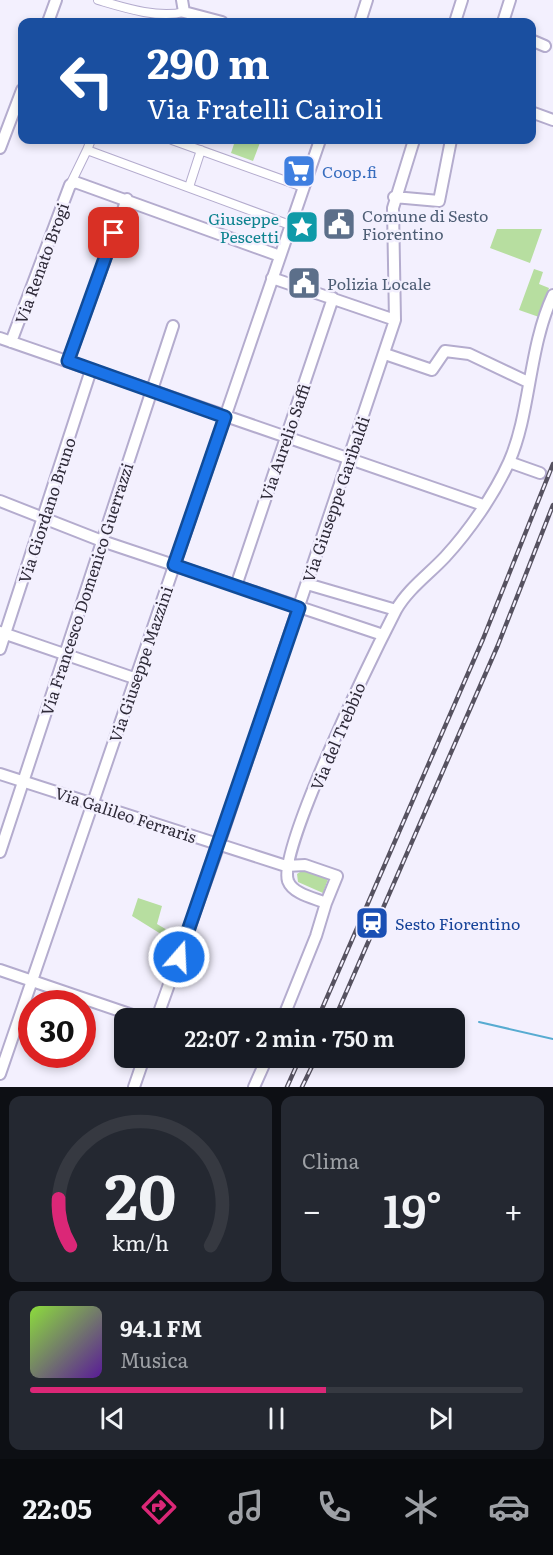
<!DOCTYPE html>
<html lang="it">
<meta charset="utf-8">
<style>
:root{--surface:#171b24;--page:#242831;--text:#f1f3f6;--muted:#9ea1a6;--line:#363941;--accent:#db2777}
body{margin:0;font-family:Literata,serif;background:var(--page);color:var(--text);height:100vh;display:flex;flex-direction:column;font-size:22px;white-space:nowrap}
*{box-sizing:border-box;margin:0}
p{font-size:20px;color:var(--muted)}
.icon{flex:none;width:33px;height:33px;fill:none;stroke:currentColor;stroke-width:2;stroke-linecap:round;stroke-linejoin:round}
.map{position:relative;height:1087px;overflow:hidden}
.side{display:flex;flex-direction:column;gap:9px;padding:9px;background:#0d0f14;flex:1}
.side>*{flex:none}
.banner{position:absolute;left:18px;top:18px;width:518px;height:126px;border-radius:12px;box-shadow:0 3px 9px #0003;background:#1a4fa0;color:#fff;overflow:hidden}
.speed{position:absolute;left:18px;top:990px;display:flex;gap:12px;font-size:30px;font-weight:700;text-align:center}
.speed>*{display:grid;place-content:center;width:78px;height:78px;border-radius:50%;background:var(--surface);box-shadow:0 3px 9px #0003;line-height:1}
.speed .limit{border:9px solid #d22;background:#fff;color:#111}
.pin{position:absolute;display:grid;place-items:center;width:51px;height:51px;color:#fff;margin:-26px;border-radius:12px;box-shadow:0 3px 9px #0006}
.me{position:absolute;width:66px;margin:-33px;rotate:19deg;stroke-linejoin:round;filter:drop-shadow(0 0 4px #0008)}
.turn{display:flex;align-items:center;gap:21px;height:126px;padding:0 30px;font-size:27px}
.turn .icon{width:78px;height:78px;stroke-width:2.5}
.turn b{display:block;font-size:42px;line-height:51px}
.big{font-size:45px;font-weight:600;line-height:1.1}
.side .tile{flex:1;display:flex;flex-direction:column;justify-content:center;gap:9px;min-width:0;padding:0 21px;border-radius:12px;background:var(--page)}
.side .dial{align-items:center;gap:0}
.dial svg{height:156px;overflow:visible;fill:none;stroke:var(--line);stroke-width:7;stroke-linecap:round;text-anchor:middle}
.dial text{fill:var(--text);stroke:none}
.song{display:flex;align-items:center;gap:18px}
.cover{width:72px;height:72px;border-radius:9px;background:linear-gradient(135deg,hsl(90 70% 55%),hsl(270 70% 35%))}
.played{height:6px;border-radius:3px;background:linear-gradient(90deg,var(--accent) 60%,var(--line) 60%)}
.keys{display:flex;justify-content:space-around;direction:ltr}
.heat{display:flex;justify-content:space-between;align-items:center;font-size:33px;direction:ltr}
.side .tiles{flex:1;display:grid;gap:9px;grid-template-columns:1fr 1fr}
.tile:last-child{grid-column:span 2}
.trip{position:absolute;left:114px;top:1008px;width:351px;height:60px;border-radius:12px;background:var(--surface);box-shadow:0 3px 9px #0003;font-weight:600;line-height:60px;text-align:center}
.menu{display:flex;height:96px;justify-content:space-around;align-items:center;background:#090b0e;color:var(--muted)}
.menu .icon{width:42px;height:42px}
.menu .selected{color:var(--accent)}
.menu b{font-size:27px;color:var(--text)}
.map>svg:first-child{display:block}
</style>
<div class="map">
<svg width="553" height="1087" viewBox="0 0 553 1087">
<rect width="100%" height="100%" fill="#f3f0fe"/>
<path fill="#b7dea0" d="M222,140h39l-8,21 -22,-8 3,-9z
M497,229h45l-12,34 -40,-15z
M534,269l9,3 -4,12 10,4 -10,29 -20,-7z
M303,870l25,9 -5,14 -25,-11 -1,-8z
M138,898l24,8 -5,18 22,13 -2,7 -45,-28z"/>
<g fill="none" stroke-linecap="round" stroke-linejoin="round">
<path stroke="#57abd1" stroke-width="2" d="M479,1022l74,17"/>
<path stroke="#ccc9d7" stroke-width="10" stroke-dasharray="10 5" stroke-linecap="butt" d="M540,473l13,5"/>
<g stroke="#b4acce" stroke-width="10">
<path id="pedestrian" d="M98,0c24,7 60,19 86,12
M172,140l131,47
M87,150l4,-10
M70,185l17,-35 203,75
M189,187l12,-37"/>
</g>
<g stroke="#b4acce" stroke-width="14">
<path id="minor" d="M182,0l2,12 38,10
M48,22l8,-22
M360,22l7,-22
M455,22l7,-22
M503,22l7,-22
M531,40l14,6
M531,112l22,8
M0,148l22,-58
M394,197l45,4 12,-61
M272,278l123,42
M0,338l483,167
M11,342l59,-157 5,-3 205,74
M385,354l47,16 13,-19 24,3 59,28
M68,361l59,-162
M509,462l31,11
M0,501l102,40 281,94
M307,584l89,26
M236,586l97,-288
M0,632l134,46
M0,649l91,-279
M0,774l286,92 19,-1 32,11 -11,27c-12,-5 -33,-9 -38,-22 -11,-31 88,-232 108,-271 12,-21 32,-35 49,-53 24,-26 49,-62 64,-95 22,-50 19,-113 44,-167
M0,852l173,-526
M0,970l141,48
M157,1018l59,-165 179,-533 -2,-112 21,-68
M283,1018l33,-82 10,-33
M0,1074l320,-934
M134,1087l10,-29
M254,1087l13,-29"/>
</g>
<use href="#pedestrian" stroke="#fff" stroke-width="8"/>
<use href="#minor" stroke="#fff" stroke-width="10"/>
<g stroke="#565260" stroke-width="4.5">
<path id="rail" d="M318,1018l165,-379 70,-175
M335,1018l163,-373 55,-140
M287,1087l13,-29
M302,1087l14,-29"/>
</g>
<use href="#rail" stroke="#f3f0fe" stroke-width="2" stroke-dasharray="7" stroke-linecap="butt"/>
</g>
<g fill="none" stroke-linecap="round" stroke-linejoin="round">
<g stroke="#114b97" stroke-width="15">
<path id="route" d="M114,233l-46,128 157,56 -51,148 125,43 -120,349"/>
</g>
<use href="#route" stroke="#1a73e8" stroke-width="10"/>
</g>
<defs>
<g id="supermarket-square" transform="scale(1.725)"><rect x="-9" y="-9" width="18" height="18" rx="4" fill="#3f7fe0" stroke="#f3f0fe"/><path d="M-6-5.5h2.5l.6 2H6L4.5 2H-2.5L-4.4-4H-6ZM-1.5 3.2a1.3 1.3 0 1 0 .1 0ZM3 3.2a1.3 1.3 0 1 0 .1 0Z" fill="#fff"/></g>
<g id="civic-square" transform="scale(1.725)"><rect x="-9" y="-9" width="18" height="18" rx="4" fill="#5c6f8a" stroke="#f3f0fe"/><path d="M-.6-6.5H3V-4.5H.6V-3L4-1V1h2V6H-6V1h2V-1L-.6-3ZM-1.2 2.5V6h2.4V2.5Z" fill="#fff"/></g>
<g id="sight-square" transform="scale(1.725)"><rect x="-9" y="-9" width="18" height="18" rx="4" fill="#0f9aa8" stroke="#f3f0fe"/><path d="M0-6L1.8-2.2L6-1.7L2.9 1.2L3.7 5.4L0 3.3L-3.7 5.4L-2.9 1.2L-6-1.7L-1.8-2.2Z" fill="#fff"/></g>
<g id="station-square" transform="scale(1.725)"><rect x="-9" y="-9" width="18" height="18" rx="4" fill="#1a4fb4" stroke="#f3f0fe"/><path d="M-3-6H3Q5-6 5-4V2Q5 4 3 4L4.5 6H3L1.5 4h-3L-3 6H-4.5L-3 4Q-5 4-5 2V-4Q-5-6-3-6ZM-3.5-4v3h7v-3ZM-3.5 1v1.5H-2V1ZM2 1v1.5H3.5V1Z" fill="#fff"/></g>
</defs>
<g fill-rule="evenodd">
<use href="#supermarket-square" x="299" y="171"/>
<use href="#civic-square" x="339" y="224"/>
<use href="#sight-square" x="302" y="227"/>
<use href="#civic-square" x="304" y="283"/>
<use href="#station-square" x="372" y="923"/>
</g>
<g text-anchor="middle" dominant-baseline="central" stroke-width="5" stroke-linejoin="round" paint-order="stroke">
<g font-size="16" fill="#366cbe" stroke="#f3f0fe" text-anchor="start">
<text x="322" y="171">Coop.fi</text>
</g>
<g font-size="16" fill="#4e5e75" stroke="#f3f0fe" text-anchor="start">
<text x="362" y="215">Comune di Sesto<tspan x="362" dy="18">Fiorentino</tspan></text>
<text x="327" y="283">Polizia Locale</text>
</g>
<g font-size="16" fill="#0d838f" stroke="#f3f0fe" text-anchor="end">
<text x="279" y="218">Giuseppe<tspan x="279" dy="18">Pescetti</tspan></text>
</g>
<g font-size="16" fill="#2f2b39" stroke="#f3f0fe">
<text transform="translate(41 263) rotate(-70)">Via Renato Brogi</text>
<text transform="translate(284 442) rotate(-71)">Via Aurelio Saffi</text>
<text transform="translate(335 499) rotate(-71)">Via Giuseppe Garibaldi</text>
<text transform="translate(46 510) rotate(-72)">Via Giordano Bruno</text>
<text transform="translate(86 589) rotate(-72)">Via Francesco Domenico Guerrazzi</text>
<text transform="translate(140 664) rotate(-71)">Via Giuseppe Mazzini</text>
<text transform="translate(337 736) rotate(-67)">Via del Trebbio</text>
<text transform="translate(126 814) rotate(18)">Via Galileo Ferraris</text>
</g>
<g font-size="16" fill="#164399" stroke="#f3f0fe" text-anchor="start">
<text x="395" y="923">Sesto Fiorentino</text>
</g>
</g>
</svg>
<div class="speed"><div class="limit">30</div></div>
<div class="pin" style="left:114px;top:233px;background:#d93025"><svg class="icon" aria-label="arrive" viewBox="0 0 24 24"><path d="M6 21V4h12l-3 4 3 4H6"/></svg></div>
<svg class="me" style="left:179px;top:957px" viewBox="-20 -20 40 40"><circle r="17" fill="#1a73e8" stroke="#fff" stroke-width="3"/><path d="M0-11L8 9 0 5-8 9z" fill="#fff"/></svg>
<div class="trip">22:07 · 2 min · 750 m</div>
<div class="banner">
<div class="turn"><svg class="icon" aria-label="left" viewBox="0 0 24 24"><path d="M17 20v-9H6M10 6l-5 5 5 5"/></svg><div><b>290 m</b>Via Fratelli Cairoli</div></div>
</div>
</div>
<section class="side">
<div class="tiles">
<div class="tile dial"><svg viewBox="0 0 100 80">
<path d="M14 69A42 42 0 1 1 86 69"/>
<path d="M14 69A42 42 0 0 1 8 45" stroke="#db2777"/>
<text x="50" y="56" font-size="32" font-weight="700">20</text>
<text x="50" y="72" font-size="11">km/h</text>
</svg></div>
<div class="tile"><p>Clima</p>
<div class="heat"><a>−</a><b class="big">19°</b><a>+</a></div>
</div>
<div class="tile">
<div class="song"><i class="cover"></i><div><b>94.1 FM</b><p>Musica</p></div></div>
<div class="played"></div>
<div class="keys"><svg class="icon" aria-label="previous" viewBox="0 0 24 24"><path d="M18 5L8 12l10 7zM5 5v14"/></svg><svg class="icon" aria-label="pause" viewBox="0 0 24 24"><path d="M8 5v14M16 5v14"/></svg><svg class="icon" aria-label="next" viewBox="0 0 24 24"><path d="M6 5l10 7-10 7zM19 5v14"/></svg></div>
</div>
</div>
</section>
<nav class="menu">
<b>22:05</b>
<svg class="icon selected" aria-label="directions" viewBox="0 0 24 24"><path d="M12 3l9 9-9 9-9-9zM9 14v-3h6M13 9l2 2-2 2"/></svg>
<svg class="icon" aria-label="music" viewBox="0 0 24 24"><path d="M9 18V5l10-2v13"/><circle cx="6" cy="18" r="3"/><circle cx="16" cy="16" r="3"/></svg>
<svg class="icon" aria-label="phone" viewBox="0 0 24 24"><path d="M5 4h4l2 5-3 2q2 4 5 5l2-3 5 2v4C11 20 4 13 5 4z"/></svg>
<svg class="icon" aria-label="climate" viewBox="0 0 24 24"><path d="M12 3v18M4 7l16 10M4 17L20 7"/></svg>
<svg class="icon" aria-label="car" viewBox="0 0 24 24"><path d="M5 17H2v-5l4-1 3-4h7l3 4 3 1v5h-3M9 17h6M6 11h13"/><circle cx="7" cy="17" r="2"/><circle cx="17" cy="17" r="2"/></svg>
</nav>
